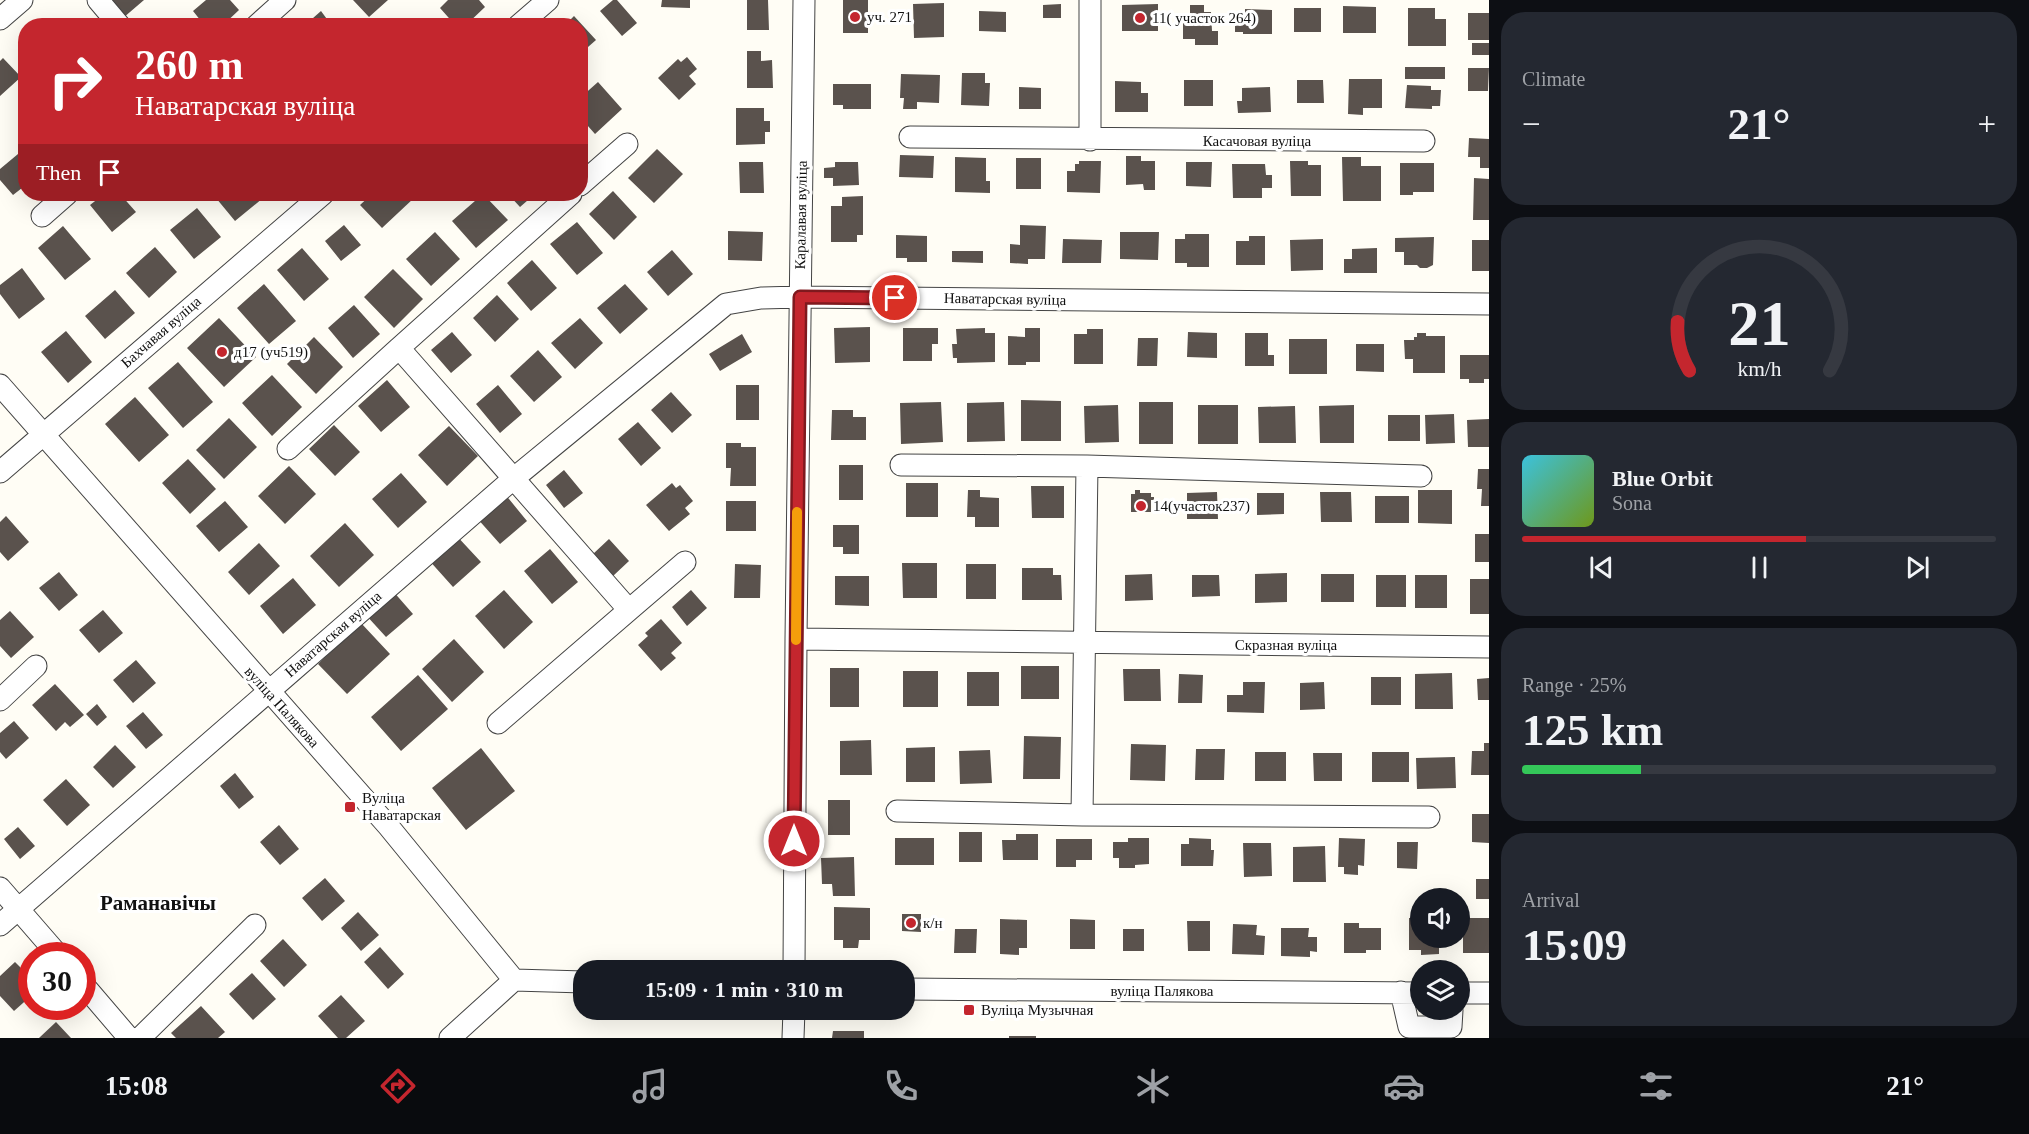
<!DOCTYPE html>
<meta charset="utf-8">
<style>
:root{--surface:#171b24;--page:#242831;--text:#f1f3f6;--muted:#9ea1a6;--line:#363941;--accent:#c4262e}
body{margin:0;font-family:"Times New Roman",serif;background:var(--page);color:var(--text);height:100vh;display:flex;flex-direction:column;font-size:22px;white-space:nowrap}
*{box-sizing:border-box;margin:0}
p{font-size:20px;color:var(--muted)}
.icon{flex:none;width:33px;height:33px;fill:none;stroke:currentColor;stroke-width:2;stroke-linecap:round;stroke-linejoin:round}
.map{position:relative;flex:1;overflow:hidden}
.details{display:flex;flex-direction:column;gap:12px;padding:12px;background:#0d0f14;width:540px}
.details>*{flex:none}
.top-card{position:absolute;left:18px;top:18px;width:570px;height:183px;border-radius:24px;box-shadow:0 6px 24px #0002;background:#c4262e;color:#fff;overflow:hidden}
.buttons{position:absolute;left:1410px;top:888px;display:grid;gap:12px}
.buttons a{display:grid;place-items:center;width:60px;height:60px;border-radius:50%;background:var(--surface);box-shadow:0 6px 24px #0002;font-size:30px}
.speed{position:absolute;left:18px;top:942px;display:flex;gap:12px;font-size:30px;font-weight:700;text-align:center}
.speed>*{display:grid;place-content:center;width:78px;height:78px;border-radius:50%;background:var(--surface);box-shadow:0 6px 24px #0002;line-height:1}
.speed .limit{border:9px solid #d22;background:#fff;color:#111}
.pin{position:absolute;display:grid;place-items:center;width:51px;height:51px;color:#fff;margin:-26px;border:3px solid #fff;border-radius:50%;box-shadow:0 2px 6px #0007}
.me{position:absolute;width:66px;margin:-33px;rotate:0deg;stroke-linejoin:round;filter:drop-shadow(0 0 4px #0008)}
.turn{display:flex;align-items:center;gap:21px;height:126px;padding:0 18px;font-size:27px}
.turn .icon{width:78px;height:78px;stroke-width:2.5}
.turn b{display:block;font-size:42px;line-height:51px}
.then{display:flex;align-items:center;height:57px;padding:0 18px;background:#0003;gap:12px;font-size:22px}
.big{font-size:45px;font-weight:700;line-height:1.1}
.details .widget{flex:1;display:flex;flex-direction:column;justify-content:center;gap:9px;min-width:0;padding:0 21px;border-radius:24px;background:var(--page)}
.details .dial{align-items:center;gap:0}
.dial svg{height:156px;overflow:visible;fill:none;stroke:var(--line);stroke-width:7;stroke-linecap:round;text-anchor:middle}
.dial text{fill:var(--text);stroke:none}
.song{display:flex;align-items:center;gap:18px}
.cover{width:72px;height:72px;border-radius:9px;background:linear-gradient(135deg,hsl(190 70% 55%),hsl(80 70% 35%))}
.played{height:6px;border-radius:3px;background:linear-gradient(90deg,var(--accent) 60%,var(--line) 60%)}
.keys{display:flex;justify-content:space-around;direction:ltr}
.heat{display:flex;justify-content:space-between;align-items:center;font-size:33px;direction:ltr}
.charge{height:9px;border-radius:4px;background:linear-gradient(90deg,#34c759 25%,var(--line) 0)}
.trip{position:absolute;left:573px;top:960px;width:342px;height:60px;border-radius:24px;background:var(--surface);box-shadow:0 6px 24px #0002;font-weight:700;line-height:60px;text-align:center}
.menu{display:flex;height:96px;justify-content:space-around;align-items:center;background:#090b0e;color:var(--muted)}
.menu .icon{width:42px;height:42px}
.menu .on{color:var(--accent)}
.menu b{font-size:27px;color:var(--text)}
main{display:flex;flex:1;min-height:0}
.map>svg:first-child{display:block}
</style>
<main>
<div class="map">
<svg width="1489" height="1038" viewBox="0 0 1489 1038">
<rect width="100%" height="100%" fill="#fffdf5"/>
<path fill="#5a524d" d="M108,0h36l-21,18z
M206,0h24l9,10 -17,16h-17l-12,-15z
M353,0h35l-19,17z
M448,0h31l6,7 -20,19h-9l-16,-18z
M613,0h4l20,23 -15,13 -22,-25z
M662,0h28v8l-29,-1z
M747,0h21l1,30h-22z
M843,0h25v33h-25z
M944,3v34l-30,1 -1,-34z
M1061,4v14h-18v-13z
M1158,4v27h-36v-26z
M1190,5h14v7h7l1,19h6v14h-23v-6h-12v-26h7z
M1343,6l33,1v26h-33z
M1294,8h27v24h-27z
M1408,8h27v11h11v27h-38z
M1245,9l27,1v24h-29v-2h-8v-18h10z
M321,11l11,15h-28z
M979,11l27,1v20l-27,-1z
M1468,13h21v27h-21z
M574,16l22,24 -16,14v-28h-16z
M1472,43h17v12h-17z
M747,51h14v10l11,-1 1,28h-26z
M687,57l10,12 -8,7 7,8 -17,16 -21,-22 20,-19 3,3z
M3,58l18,19 -21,19v-35z
M1405,67h40v12h-40z
M1468,68h21l-1,23h-20z
M962,73h23v10h5l-1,23 -28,-1z
M901,74l39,1 -1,28 -22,-1v7h-14l1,-11h-4z
M1349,79h33v29h-19v7l-15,-1z
M1184,80h29v26h-29z
M1297,80h26l1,23h-27z
M1115,81l26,1v11h7v19h-33z
M598,82l24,27 -27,25 -15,-17v-19z
M833,84h38v25h-28v-4h-10z
M1407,85l24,1v4h10l-1,16h-8v3l-27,-1z
M1019,87l22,1v21h-22z
M1270,87l1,25 -33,1 -1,-12h5v-13z
M736,108h28v13h6v11h-5v12l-29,1z
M1469,138l20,1v29h-9v-11h-12z
M657,149l26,25 -29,29 -26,-25z
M18,154l8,8v29l-4,-3 -9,7 -13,-15v-11z
M900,155l34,1 -1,22 -34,-1z
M1126,156h15v5h14v29h-11l-1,-6 -17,1z
M955,157l31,1v23h4v12l-35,-1z
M1342,157h19v9h20v35h-38z
M1016,158h25v31h-25z
M1079,161h22l-1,32 -33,-1v-21h8v-7h4z
M1290,161h18v4h13v31h-30z
M739,162h24l1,31h-24z
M835,162h23l1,23 -26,1v-8h-9v-10l11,-1z
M1186,162h26l-1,25 -25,-1z
M1400,163h34v29h-21v3h-13z
M1232,164h33l1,11h6v13h-10v10h-29z
M1474,178l15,1v41h-16z
M613,191l24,26 -23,23 -25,-26z
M104,194h16l16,18 -24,20 -22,-27z
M143,194h15l-8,7z
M222,194h38l3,4 -28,23 -19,-23z
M372,194h38l4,4 -32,30 -22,-23z
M483,194l25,26 -32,28 -24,-27z
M508,194h27l-15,13z
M863,196v39h-6v7h-26v-36h11v-9z
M197,208l24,29 -27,22 -24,-29z
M577,222l26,31 -26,22 -27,-31z
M344,225l17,20 -20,16 -16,-20z
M1020,225l26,1 -1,33h-17v5l-18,-1v-19l10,1z
M63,226l28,33 -26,21 -27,-32z
M728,231l35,1 -1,29 -34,-1z
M435,232l25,27 -29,27 -25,-27z
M1120,232h39l-1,28 -38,-1z
M1185,234h24v33h-22v-4h-12v-24h10z
M896,235l31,1v26h-20v-4h-11z
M1249,236h16v29h-29v-24h13z
M1434,237l-1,28 -6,3h-7l-3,-3h-13v-13h-9v-14z
M1063,239l39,1 -1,23h-39z
M1323,239v31l-32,1 -1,-31z
M1472,240h17v31h-17z
M155,247l22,25 -28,26 -23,-25z
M302,248l27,31 -25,22 -27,-31z
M1377,248v25h-33v-14h8v-10z
M672,250l21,24 -25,22 -21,-24z
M952,251h31v12l-31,-1z
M532,260l25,28 -26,23 -24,-28z
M22,268l23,31 -26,20 -19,-25v-9z
M393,269l30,30 -29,29 -30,-31z
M264,284l32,37 -27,23 -32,-36z
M625,284l23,25 -28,25 -23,-26z
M115,290l20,23 -30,26 -20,-23z
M497,295l22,24 -24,23 -22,-24z
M354,305l26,29 -27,24 -25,-30z
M219,318l37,39 -32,30 -37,-39z
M580,318l23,25 -28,26 -24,-26z
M870,327v35l-35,1 -1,-35z
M903,328h35v16h-6v17h-29z
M985,328v5h10v29l-38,1v-5h-4l-1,-14h5l-1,-15z
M1025,328h15v34h-14v3h-18v-29l17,1z
M1087,329h16v35h-29v-30h13z
M66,331l26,31 -24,21 -27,-31z
M452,332l20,23 -21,18 -20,-23z
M1188,332l29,1v25l-30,-1z
M1245,333h23v22h6v11h-29z
M1417,333h9v3h19v37h-32v-14h-8l-1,-19h10v-3h3z
M742,334l10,18 -32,19 -11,-17z
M314,337l29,30 -27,27 -29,-30z
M1138,338h20l-1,28h-20z
M1289,339h38v35h-38z
M1356,344h28v28l-28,-1z
M538,350l24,27 -28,25 -24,-26z
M1460,355h29v24h-5v4h-15v-4h-9z
M178,362l35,40 -30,26 -35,-40z
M272,375l30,32 -30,29 -30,-33z
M387,380l23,27 -29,25 -23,-26z
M498,385l24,29 -22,19 -24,-29z
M736,385h23v35h-23z
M671,392l21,23 -20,18 -21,-23z
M135,397l34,38 -30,27 -34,-38z
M1021,400l40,1v40h-40z
M941,402l2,40 -42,2 -1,-41z
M1004,402l1,39 -38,1v-39z
M1139,402h34v42h-34z
M1118,405l1,37 -34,1 -1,-37z
M1198,405h40v39h-40z
M1354,405v38h-34l-1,-37z
M1295,406l1,37h-37l-1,-36z
M832,410h21v7h13v23h-35z
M1454,414l1,29 -29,1 -1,-29z
M1388,415h32v26h-32z
M229,418l28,29 -33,32 -28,-29z
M1489,419v28h-21l-1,-27z
M638,422l23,26 -20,18 -23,-27z
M334,425l26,27 -25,24 -26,-27z
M449,426l29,30 -31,30 -29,-31z
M726,443h15v4h15v39h-26l1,-18h-5z
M188,459l28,30 -26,25 -28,-31z
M839,465h24v35h-24z
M289,466l27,28 -31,30 -27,-28z
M1478,469h11v37h-8l1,-17h-5z
M564,470l19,23 -19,15 -18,-23z
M401,473l26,29 -29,26 -26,-29z
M672,483l4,5 4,-3 13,16 -8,7 5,6 -21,17 -23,-26z
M906,483h32v34h-32z
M1031,486h33v32h-32z
M968,490h12v7l19,1v29h-24v-10h-8z
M1135,490h5v3h11v4h3v3h-3v12h-20v-18h4z
M1418,490h34v34l-34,-1z
M1217,492l1,27h-31v-26z
M1320,492h31l1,30h-31z
M504,493l23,28 -27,23 -24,-27z
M1257,493h27v21l-27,1z
M1375,496h34v27h-34z
M225,501l23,26 -29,25 -23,-26z
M726,501h30v30h-30z
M6,516l23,26 -21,19 -8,-9v-30z
M345,523l29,32 -35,32 -29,-31z
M833,525h26v29h-16v-7h-10z
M454,533l27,29 -28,25 -26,-29z
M1475,534h14v28h-14z
M609,539l20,22 -16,15 -20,-22z
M259,543l21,23 -31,29 -21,-23z
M550,549l28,33 -26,22 -28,-33z
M902,563h35v35h-34z
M735,564l26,1 -1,33h-26z
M966,564h30v35h-30z
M1022,568h31v7h8l1,25h-40z
M59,572l19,23 -19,16 -20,-23z
M1287,573v29l-32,1v-29z
M1152,574l1,26 -28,1v-26z
M1321,574h33v28h-33z
M1192,575h27l1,21 -28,1z
M1376,575h30v32h-30z
M1415,575h32v33h-32z
M835,576h34v30l-34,-1z
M293,578l23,27 -33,29 -23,-28z
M1470,579h19v35h-19z
M392,590l21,24 -27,23 -21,-23z
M504,590l29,32 -29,27 -29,-33z
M691,590l16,18 -20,18 -15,-19z
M103,610l20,23 -24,20 -20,-23z
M10,611l24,26 -23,21 -11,-12v-26z
M661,619l21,24 -11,10 5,5 -15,13 -23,-26 10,-9 -3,-3z
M361,623l29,31 -43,40 -29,-30z
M454,639l30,33 -32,30 -30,-33z
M136,660l20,23 -23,20 -20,-23z
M1021,666h38v33h-38z
M830,668h29v39h-29z
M1123,669h37l1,32h-37z
M903,671h35v36h-35z
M967,672h32v34h-32z
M1452,673l1,36h-38v-35z
M1179,674l24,1 -1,28h-24z
M418,675l30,34 -47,42 -30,-34z
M1371,677h30v28h-30z
M1489,678v22h-11l-1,-21z
M1243,682h22l-1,31 -37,-1v-17h16z
M1324,682l1,27 -25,1v-27z
M55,684l29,31 -14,12 -5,-5 -9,9 -24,-26z
M97,704l10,13 -10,9 -11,-12z
M143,712l20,23 -17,14 -20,-23z
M14,721l15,17 -23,21 -6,-7v-19z
M1024,736l37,1 -1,42h-37z
M871,740l1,35h-32v-34z
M1484,743h5v32h-18l1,-24h12z
M1131,744l35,1 -1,36 -35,-1z
M115,745l21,22 -23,21 -20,-21z
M935,747v35h-29v-34z
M481,748l34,43 -49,39 -34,-42z
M1196,749h29l-1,31h-29z
M990,750l2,33 -32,1 -1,-33z
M1255,752h31v29h-31z
M1372,752h37v30h-37z
M1313,753h29v28h-28z
M1455,757l1,31 -39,1 -1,-31z
M235,773l19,24 -15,12 -19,-23z
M66,779l24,26 -23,21 -24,-26z
M828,800h22v35h-22z
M1472,814h17v29l-17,-1z
M279,825l20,24 -19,16 -20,-23z
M18,827l17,19 -15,13 -16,-20z
M959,832h23v30h-23z
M1016,834h22v26h-35l-1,-20h14z
M895,838h39v27h-39z
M1128,838h21v26l-14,1v3h-16v-10h-6v-16h15z
M1189,838l22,1v11h3l-1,16h-32v-22h8z
M1339,838l26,1 -1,27 -6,-1v10l-14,-1v-7h-6z
M1056,839h36v21h-16v7h-20z
M1397,842h21l-1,27 -20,-1z
M1243,843h28l1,33 -28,1z
M1325,846l1,36h-33v-35z
M854,857l1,39h-22l-1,-12h-10l-1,-26z
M325,878l20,23 -23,20 -20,-23z
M1476,879h13v20h-13z
M834,907l36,1v32h-11l-1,8h-15v-8h-9z
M358,912l21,23 -18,16 -20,-23z
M902,914h19v18l-19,-1z
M1409,918h11v20h19v16l-18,1v-5h-12z
M1463,918h26v35h-26z
M1000,919l27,1v28h-8v7l-19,-1z
M1070,919l25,1v29h-25z
M1187,921h23v30h-22z
M1344,923h15v5h22v22h-15v3h-22z
M1233,924l24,1 -1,10 9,1 -1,19 -32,-1z
M1281,928h28l-1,9h9v15l-7,-1v6l-29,-1z
M955,929h22l-1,24h-22z
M1123,929h21v22h-21z
M283,939l24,26 -23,22 -24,-26z
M380,947l24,27 -16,15 -24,-27z
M15,962l17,17v16l-18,16 -14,-15v-20z
M252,973l24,26 -23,21 -24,-26z
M341,995l24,26 -19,17h-8l-20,-22z
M201,1006l24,26 -7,6h-42l-5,-5z
M56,1022l15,16h-32z
M833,1031h31v7h-32z
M1009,1036h27v2h-27z"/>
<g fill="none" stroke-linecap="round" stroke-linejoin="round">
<g stroke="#444" stroke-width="23">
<path id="minor" d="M98,0l22,26
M1090,0v140
M0,19l22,-19
M256,26l29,-26
M518,26l30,-26
M910,137l514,4
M580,185l47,-41
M42,216l25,-22
M399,348l172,-154
M0,385l389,442 125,153 70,2
M288,449l111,-101 230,262 -131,113
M1087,466l334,10
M0,472l323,-278
M629,610l56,-48
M796,639l693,8
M0,700l36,-34
M897,811l185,4 5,-349 -186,-1
M1082,815l347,2
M0,888l59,68
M0,925l513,-446 213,-175 35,-6 39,-1 689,7
M794,970l2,-331 8,-639
M82,983l47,55
M904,989l516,4
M1401,992l8,35h42l1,-17
M1460,993h29
M140,1038l115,-113
M450,1038l64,-58
M793,1038l1,-28"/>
</g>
<use href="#minor" stroke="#fff" stroke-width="21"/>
</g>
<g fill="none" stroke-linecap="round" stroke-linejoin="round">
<g stroke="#7f191e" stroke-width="15">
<path id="route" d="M794,841l6,-544 95,1"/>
</g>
<use href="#route" stroke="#c4262e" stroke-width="10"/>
<path stroke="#f59e0b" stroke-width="10" d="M796,640l1,-128"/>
</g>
<g fill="#c4262e" stroke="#fff" stroke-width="2">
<circle cx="855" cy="17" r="6"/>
<circle cx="1140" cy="18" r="6"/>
<circle cx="222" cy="352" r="6"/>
<circle cx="1141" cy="506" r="6"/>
<rect x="344" y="801" width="12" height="12" rx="3"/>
<circle cx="911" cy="923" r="6"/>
<rect x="963" y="1004" width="12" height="12" rx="3"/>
</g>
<g text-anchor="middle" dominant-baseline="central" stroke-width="6" stroke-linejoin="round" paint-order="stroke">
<g font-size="15" fill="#111" stroke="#fff" text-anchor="start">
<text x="867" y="17">уч. 271</text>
<text x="1152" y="18">11( участок 264)</text>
<text x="234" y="352">д17 (уч519)</text>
<text x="1153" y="506">14(участок237)</text>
<text x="362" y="798">Вуліца<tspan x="362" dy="17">Наватарская</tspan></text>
<text x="923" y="923">к/н</text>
<text x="981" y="1010">Вуліца Музычная</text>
</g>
<g font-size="15" fill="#111" stroke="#fff">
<text x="1257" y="141">Касачовая вуліца</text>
<text transform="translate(801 215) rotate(-89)">Каралавая вуліца</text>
<text transform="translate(1005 299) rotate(1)">Наватарская вуліца</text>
<text transform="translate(161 332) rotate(-41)">Бахчавая вуліца</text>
<text transform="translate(333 634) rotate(-41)">Наватарская вуліца</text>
<text x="1286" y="645">Скразная вуліца</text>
<text transform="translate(282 707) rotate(48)">вуліца Палякова</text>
<text x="1162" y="991">вуліца Палякова</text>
</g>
<g font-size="21" font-weight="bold" fill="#111" stroke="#fff">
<text x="158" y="903">Раманавічы</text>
</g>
</g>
</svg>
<div class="buttons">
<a><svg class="icon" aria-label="sound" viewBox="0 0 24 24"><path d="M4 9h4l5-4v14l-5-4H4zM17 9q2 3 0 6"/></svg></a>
<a><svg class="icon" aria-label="layers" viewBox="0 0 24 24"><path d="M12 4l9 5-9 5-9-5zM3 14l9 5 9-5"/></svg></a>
</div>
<div class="speed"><div class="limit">30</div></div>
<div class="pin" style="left:895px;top:298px;background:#d93025"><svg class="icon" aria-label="arrive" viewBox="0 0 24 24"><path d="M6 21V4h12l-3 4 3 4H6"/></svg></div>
<svg class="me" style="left:794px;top:841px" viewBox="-20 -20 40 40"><circle r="17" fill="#c4262e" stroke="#fff" stroke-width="3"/><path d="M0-11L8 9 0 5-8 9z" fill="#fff"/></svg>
<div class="trip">15:09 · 1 min · 310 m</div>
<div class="top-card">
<div class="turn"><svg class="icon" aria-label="right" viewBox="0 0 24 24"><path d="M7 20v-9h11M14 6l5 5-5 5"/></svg><div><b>260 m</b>Наватарская вуліца</div></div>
<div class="then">Then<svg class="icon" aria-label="arrive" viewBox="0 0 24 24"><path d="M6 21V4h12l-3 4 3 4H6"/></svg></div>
</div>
</div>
<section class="details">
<div class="widget"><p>Climate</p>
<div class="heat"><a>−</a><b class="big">21°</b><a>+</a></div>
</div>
<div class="widget dial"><svg viewBox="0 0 100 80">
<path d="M14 69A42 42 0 1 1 86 69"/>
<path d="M14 69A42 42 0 0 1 8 44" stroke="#c4262e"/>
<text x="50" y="56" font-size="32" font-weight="700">21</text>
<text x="50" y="72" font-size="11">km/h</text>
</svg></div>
<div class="widget">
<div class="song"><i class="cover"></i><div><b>Blue Orbit</b><p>Sona</p></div></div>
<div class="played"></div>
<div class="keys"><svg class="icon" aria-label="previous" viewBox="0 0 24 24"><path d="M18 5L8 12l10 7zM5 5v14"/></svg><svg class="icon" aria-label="pause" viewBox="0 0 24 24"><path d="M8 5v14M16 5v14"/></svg><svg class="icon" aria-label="next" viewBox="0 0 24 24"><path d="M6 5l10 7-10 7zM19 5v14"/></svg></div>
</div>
<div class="widget"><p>Range · 25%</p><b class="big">125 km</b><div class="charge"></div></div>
<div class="widget"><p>Arrival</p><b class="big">15:09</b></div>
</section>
</main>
<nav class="menu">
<b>15:08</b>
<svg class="icon on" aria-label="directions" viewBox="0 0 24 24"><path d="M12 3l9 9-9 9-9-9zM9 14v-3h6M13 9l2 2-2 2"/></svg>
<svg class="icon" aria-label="music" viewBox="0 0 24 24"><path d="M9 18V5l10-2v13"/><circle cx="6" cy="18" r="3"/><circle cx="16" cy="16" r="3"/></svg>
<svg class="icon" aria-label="phone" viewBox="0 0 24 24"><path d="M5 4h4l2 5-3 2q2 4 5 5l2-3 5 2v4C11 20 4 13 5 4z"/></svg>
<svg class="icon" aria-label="climate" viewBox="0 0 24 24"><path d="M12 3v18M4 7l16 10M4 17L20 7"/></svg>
<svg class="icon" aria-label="car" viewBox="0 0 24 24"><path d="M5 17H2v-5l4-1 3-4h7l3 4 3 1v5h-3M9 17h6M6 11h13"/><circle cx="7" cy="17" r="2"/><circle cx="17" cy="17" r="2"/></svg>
<svg class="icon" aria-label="filters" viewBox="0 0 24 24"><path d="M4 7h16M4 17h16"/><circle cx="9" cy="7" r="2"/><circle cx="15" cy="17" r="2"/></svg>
<b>21°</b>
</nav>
